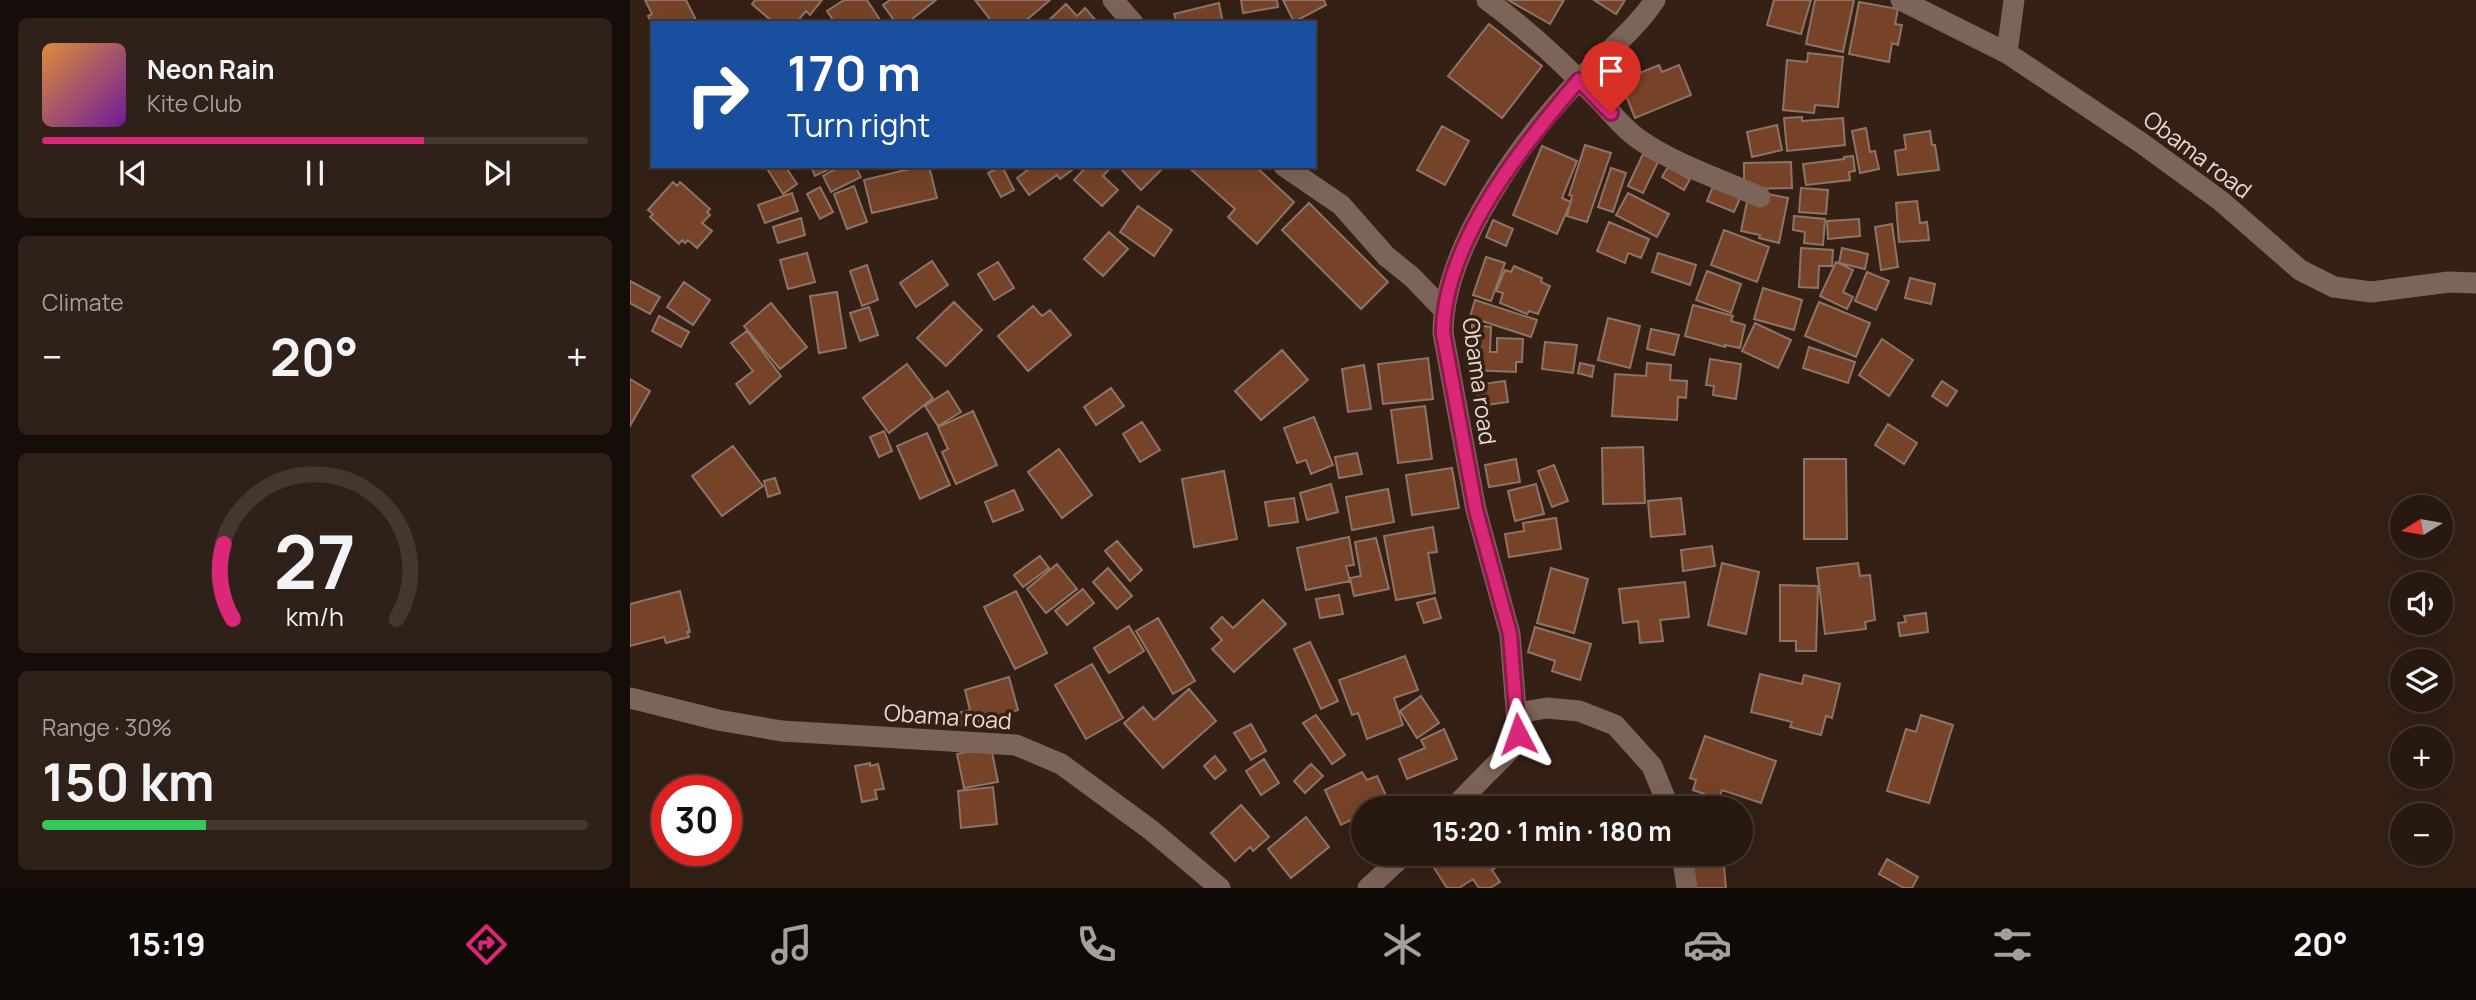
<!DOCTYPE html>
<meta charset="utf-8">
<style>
:root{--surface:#271810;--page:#2f2119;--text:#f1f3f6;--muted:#a4a09f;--line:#433730;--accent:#db2777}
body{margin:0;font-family:Manrope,sans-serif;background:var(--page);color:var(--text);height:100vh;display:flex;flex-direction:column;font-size:26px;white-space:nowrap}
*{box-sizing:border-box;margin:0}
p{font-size:23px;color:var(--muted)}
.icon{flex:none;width:38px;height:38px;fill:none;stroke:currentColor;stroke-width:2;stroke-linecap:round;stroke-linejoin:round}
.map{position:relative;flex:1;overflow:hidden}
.side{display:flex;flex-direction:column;gap:18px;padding:18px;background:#150d09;width:630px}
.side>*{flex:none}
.banner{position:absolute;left:21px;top:21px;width:665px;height:147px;border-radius:0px;box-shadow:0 7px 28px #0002,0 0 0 2px var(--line);background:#1a4fa0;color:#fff;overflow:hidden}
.needle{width:46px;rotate:259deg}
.buttons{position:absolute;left:1760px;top:495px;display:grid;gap:14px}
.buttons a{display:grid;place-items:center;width:63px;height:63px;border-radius:50%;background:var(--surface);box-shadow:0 7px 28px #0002,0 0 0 2px var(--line);font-size:35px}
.speed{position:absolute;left:21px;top:775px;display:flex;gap:14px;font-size:35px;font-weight:700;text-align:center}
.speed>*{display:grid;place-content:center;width:91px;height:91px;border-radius:50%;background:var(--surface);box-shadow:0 7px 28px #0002,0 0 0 2px var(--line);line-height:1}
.speed .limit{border:10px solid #d22;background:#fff;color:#111}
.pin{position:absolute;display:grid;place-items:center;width:60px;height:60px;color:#fff;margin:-72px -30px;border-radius:50% 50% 50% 0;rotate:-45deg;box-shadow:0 0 7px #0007}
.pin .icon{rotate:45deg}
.me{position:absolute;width:77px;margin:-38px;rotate:356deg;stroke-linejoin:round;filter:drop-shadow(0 0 5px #0008)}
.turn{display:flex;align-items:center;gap:24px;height:147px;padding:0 21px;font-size:32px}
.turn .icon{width:91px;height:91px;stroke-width:2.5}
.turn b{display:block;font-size:49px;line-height:60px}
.big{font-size:52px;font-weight:700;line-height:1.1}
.side .card{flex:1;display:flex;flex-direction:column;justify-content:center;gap:10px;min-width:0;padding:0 24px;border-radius:10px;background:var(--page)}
.side .dial{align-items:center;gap:0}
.dial svg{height:182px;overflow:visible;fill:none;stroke:var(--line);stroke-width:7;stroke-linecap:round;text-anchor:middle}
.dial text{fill:var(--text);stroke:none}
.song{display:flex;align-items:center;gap:21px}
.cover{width:84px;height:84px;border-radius:10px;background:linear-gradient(135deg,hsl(30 70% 55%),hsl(280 70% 35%))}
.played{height:7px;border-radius:4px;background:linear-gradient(90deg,var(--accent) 70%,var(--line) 70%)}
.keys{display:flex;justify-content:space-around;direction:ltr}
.heat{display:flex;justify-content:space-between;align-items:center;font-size:38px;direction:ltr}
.charge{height:10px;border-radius:5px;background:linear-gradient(90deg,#34c759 30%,var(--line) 0)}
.trip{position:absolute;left:721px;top:796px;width:402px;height:70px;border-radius:35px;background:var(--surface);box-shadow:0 7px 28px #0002,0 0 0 2px var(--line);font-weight:700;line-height:70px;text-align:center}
.tabs{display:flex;height:112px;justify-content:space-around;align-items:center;background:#100a06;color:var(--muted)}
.tabs .icon{width:49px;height:49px}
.tabs .active{color:var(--accent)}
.tabs b{font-size:32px;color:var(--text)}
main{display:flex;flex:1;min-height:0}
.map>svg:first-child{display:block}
</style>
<main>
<section class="side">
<div class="card">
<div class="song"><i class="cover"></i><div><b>Neon Rain</b><p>Kite Club</p></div></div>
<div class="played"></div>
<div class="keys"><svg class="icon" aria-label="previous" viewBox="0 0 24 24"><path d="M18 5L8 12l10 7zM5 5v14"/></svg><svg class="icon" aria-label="pause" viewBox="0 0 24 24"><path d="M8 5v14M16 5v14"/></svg><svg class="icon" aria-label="next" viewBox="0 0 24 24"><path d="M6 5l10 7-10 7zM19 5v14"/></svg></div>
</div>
<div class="card"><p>Climate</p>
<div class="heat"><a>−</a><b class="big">20°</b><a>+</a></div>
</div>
<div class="card dial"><svg viewBox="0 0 100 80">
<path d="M14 69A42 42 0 1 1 86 69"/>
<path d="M14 69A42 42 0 0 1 10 36" stroke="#db2777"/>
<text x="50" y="56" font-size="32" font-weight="700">27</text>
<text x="50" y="72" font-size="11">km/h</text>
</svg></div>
<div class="card"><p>Range · 30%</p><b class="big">150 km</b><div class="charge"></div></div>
</section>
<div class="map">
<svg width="1846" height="888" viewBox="0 0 1846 888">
<rect width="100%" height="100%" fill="#342015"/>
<path fill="#764328" stroke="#8d7467" stroke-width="2" d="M15,0h41l11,22 -44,1v3l-5,-10 4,-2z
M125,0h67l-12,15 -4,-4 -10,12h-22l-22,-19z
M214,0h23l15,23h-47l-8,-12z
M260,0h46l-29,23h-11l-13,-18z
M345,0h75l-27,23h-30z
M611,0h36l1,7 -35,6z
M653,0h41l2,5 -32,17z
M878,0h56l-14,24z
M964,0h31l-9,14z
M1144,0h37l-10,34 -34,-9z
M1185,0h39l-11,52 -37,-8z
M1229,2l39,7 -3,15 7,1 -4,20 -6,-2 -3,19 -40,-8z
M589,3l4,20h-46l-3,-9z
M436,4l11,12 8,-8 13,15h-52z
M859,24l53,42 -40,52 -54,-42z
M1178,53l35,4 -5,50 -23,-2 -1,8 -31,-3 4,-50 20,2z
M1029,65l3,7 17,-7 12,30 -56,23 -15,-37z
M1172,117v4l41,-3 2,27 -58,6 -3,-33z
M1147,125l5,25 -30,7 -5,-25z
M812,126l27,15 -24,44 -28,-15z
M1236,128l4,24 5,-1 4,18 -19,4 -8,-42z
M1300,131l2,14h3l4,25 -41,5 -3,-24 11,-2 -2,-14z
M955,145l26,8 -24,69 -20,-6 5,-20 -3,-1z
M912,146l35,15 -15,37 9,4 -14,32 -44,-19z
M1013,154l15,8 -15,31 -15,-7z
M1223,156l2,15 -6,1 1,8 -44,5 -3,-21 41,-5v-2z
M1161,162l1,26 -48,1v-26z
M155,166l12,18 -14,10 -17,-27z
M181,166h25l-21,10z
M211,166h14l6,11 -30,15 -8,-16z
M292,166h7l8,32 -65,15 -8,-33z
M372,166l12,24 -13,7 -13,-24z
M403,166h36l3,4 -12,9 -3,-4 -28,20 -12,-17z
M457,166l24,1 -8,9 15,14 -16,16 -28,-26z
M488,166h47l-24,24z
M557,166h68l39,36 -37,42 -29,-27 7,-8z
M1038,167l22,12 -6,11 -22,-13z
M981,168l15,5 -13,39 -15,-5z
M43,182l4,4 3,-4 30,27 -3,3 3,3 -8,8 10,8 -15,17 -9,-8 -3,3 -3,-3 -3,4 -29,-27 3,-3 -5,-4z
M1084,184l27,12 -7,16 -27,-11z
M224,186l13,36 -20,7 -13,-35z
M190,187l13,25 -13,7 -13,-25z
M1171,188l27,2 -2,24 -27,-2z
M162,193l6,18 -33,12 -7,-18z
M998,193l41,21 -12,23 -41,-22z
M1138,194l20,4 -9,45 -20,-5 1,-3 -19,-4 7,-34z
M1287,201l3,22 7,-1 2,18 -30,2 -3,-39z
M679,203l79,79 -27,27 -79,-79z
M508,206l34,24 -18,26 -34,-24z
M1164,216l31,3 -2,26 -19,-2 1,-11 -12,-2z
M171,218l4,17 -27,8 -5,-16z
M1229,219l1,17 -32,3 -1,-18z
M863,220l20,9 -7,17 -20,-9z
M979,222l40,17 -8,19 -13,-5 -3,10 -28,-12z
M1262,224l6,43 -17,3 -6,-43z
M1094,230l45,17 -12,35 -46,-17z
M479,232l19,17 -25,27 -19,-17z
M1171,248l32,2 -1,16h-13l-1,22 -19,-1z
M1212,248l26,6 -3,15 -26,-6z
M177,253l8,29 -27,7 -8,-29z
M1028,253l38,12 -6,20 -38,-13z
M856,257l19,6 -14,38 -18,-6z
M302,261l16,24 -32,22 -16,-24z
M368,262l16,26 -20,12 -16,-26z
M1206,262l17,8 -10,22 10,5 -6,12 -27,-13z
M237,265l11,35 -16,6 -12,-35z
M884,266l28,12 -1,4 9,4 -12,28 -9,-3 -2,3 -27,-11 3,-10 -7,-2 9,-21 6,2z
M1077,271l34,13 -10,29 -35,-13z
M1237,272l22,9 -13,29 -21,-9z
M1280,278l25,6 -4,20 -26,-6z
M0,281l30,16 -10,17 -20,-11z
M54,282l26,18 -17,25 -26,-18z
M1133,288l39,12 -8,30 -40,-11z
M207,292l9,56 -27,5 -9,-57z
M845,300l62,20 -6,17 -61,-20z
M324,302l28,28 -36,36 -29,-28z
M1189,302l51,21 -14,34 -51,-21z
M141,303l36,44 -27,22 -36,-43z
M1063,305l40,11 -2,5 14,4 -5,23 -15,-3v2l-40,-11z
M403,306l9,10 8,-6 21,25 -43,36 -30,-35z
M239,307l9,28 -18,6 -10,-28z
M29,316l30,16 -8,15 -29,-16z
M978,318l32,8 -10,42 -32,-8z
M1125,323l36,17 -13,28 -36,-17z
M842,325l19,2 -1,25h7v-14l26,1 -1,23h-6v10l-46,-2z
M1021,329l28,6 -5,20 -27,-6z
M117,331l34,45 -31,28 -14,-20 17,-13 -22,-28z
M1252,339l31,21 -24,36 -30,-21z
M915,342l32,3 -4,28 -31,-4z
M1179,347l46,15 -7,21 -45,-15z
M652,350l26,30 -47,40 -26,-29z
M798,358l5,41 -50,5 -5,-40z
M1080,359l31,5 -5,35 -23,-4 1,-9 -8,-1z
M950,363l14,3 -2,11 -14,-4z
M1017,363l24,2 -1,15 17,1 -1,17 -8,-1 -1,23 -65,-4 3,-42 31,2z
M277,364l26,34 -44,35 -26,-35z
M734,365l7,44 -23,3 -6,-43z
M0,379l20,12 -20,35z
M875,381l3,21 -29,4 -3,-21z
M1312,381l15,10 -10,15 -15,-10z
M481,388l13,18 -28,19 -12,-18z
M318,391l13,21 -23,14 -13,-20z
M795,406l7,53 -34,4 -7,-53z
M343,411l24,54 -41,19 -14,-32 6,-3 -10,-22z
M684,417l19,48 -22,9 -5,-14 -9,3 -13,-35z
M512,422l18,28 -20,12 -17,-28z
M1258,424l29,19 -13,21 -29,-19z
M254,431l8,20 -13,6 -9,-20z
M297,433l23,52 -30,14 -23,-53z
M103,446l30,40 -41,30 -30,-40z
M1013,447l2,56 -42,1 -1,-56z
M429,449l33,46 -30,23 -34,-46z
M727,453l5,21 -23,4 -4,-21z
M886,459l4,23 -31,5 -4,-22z
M1174,459h42l1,80h-43z
M924,465l14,36 -16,6 -14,-36z
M822,468l7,40 -47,7 -6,-40z
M594,471l13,68 -43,8 -12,-68z
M145,478l5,15 -12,4 -4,-16z
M701,484l7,28 -31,8 -7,-27z
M906,484l8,30 -29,7 -7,-30z
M758,489l6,33 -42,8 -6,-33z
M384,490l9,20 -30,12 -8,-20z
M664,498l4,24 -29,4 -4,-24z
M1051,498l4,36 -34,3 -3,-36z
M926,518l5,31 -52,8 -4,-23 19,-3 -1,-8z
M803,527l4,25 -9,1 7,40 -39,7 -12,-64z
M719,537l5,28 -8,1 4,15 -44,9 -9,-42z
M746,538l13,51 -35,7 -4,-18 11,-2 -6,-34z
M487,541l25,29 -12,11 -25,-30z
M1082,546l3,20 -32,5 -2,-21z
M410,556l9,12 -26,19 -9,-12z
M1092,563l37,9 -13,62 -38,-9z
M1228,563l2,13 10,-1 5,45 -10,2 1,7 -41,5 -8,-66z
M427,564l20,25 -31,24 -19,-24z
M478,568l24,28 -15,13 -24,-27z
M921,568l37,11 -14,54 -37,-10z
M1055,582l4,35 -29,3 3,21 -23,2 -2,-22 -15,2 -4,-34z
M1150,585l38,1 -2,65h-20v-10h-16z
M453,589l11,14 -27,22 -12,-14z
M50,591l10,41h-3l2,5 -23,6 -2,-6 -34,9v-42z
M386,591l31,62 -32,16 -31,-62z
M709,595l4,19 -23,4 -4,-19z
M805,598l6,20 -17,5 -7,-20z
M633,600l23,24 -52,48 -22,-23 10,-9 -11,-12 11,-11 11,11z
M1296,613l2,19 -28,4 -2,-13 8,-1 -2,-6z
M528,618l37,63 -22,13 -37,-63z
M499,626l15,25 -35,22 -15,-25z
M905,627l56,17 -11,36 -28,-9 3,-10 -27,-9z
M680,642l28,59 -17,8 -27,-60z
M775,656l13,34 -24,8 9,27 -36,14 -9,-26 -6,2 -13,-35z
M462,664l31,54 -37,21 -31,-54z
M1130,674l42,10 2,-9 36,9 -8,34 -6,-2 -5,19 -31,-8 2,-5 -41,-10z
M379,677l9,33 -56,16 -4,-13 12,-3 -5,-20z
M559,689l27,32 -53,47 -39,-45 19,-16 11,13z
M791,696l18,27 -22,15 -17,-27z
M686,715l29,40 -13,9 -29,-41z
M1291,715l32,10 -24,78 -42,-12 19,-62 10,3z
M621,724l15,27 -15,9 -17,-27z
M814,729l13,30 -50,20 -8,-20 26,-11 -4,-8z
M1075,736l71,25 -15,42 -39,-13 -3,9 -26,-9 3,-10 -6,-2z
M361,747l7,35 -34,6 -7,-34z
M585,756l11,14 -11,9 -11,-13z
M634,759l15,24 -18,12 -15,-24z
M240,763v3l8,-2 6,25 -9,1 2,9 -15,3 -7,-36z
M681,764l12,12 -18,17 -11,-12z
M732,772l5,8 10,-4 12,26 -14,6h-12v6l-22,11 -16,-35z
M363,787l4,37 -36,4 -3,-37z
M611,805l28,32 -16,14 -3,-4 -15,14 -24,-28z
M676,817l23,30 -38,31 -23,-29z
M808,854h67l3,5 -16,11 8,12 -10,6h-11l-6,-9 -14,9h-12l-18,-28z
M1093,854l3,34h-31l-3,-31z
M1257,859l31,18 -6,11h-8l-25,-14z"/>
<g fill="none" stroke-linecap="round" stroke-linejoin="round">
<path stroke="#7d6458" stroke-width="21" d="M483,0l20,23
M857,0c40,29 77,64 111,99 14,14 25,30 42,41 36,25 81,39 120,57
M1271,0l106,53 133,89 81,59 79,69 34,17 37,5 78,-10 27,1
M1377,53l7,-53
M654,166l57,39 45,51 26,21 31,32
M0,698l88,22 64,11 234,14 45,19 90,66 69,58
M887,713l30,-5 32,3 36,14 37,41 17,42
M823,808l58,-59 7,-15 -8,-100 -34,-124 -33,-177c0,-86 80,-195 138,-255 24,-25 55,-49 74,-78
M1052,854l5,34
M738,888l37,-34"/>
</g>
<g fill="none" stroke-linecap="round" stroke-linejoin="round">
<g stroke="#8e194d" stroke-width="18">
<path id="route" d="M888,734l-8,-100 -34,-124 -33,-177c1,-91 79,-187 136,-253l32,33"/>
</g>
<use href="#route" stroke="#db2777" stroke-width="12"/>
</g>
<g text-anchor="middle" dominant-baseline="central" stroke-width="7" stroke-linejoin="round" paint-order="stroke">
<g font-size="23" fill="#e8d9d2" stroke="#342015">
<text transform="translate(1568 154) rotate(37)">Obama road</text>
<text transform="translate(850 381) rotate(82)">Obama road</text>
<text transform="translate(318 716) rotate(4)">Obama road</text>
</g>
</g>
</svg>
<div class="buttons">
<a><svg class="needle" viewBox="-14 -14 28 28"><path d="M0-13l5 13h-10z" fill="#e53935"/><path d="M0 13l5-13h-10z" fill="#a4a09f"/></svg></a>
<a><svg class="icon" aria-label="sound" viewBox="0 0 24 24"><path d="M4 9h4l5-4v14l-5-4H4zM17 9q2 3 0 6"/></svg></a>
<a><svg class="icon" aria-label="layers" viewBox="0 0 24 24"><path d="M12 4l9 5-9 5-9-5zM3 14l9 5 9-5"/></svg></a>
<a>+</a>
<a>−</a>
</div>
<div class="speed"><div class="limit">30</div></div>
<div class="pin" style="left:981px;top:113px;background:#d93025"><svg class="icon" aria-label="arrive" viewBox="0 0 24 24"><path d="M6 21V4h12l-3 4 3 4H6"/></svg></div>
<svg class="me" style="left:888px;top:734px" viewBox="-20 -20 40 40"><path d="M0-17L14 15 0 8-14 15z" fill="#db2777" stroke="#fff" stroke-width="4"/></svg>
<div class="trip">15:20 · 1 min · 180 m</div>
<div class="banner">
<div class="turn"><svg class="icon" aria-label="right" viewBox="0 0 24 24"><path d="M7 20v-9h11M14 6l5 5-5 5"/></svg><div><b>170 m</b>Turn right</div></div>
</div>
</div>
</main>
<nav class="tabs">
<b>15:19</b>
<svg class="icon active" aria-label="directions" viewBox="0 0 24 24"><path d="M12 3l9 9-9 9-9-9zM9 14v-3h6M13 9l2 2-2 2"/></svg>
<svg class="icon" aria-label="music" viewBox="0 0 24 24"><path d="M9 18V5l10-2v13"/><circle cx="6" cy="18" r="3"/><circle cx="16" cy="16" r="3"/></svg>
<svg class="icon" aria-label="phone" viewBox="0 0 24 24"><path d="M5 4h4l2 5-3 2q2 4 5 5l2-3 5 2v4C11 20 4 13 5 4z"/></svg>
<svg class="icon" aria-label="climate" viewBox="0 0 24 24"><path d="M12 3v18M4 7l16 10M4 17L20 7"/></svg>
<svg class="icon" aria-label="car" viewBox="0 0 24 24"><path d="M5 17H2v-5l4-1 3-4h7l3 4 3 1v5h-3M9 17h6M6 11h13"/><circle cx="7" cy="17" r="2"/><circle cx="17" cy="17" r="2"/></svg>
<svg class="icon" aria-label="filters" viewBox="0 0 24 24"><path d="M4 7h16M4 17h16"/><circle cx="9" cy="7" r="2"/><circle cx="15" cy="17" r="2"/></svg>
<b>20°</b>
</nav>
